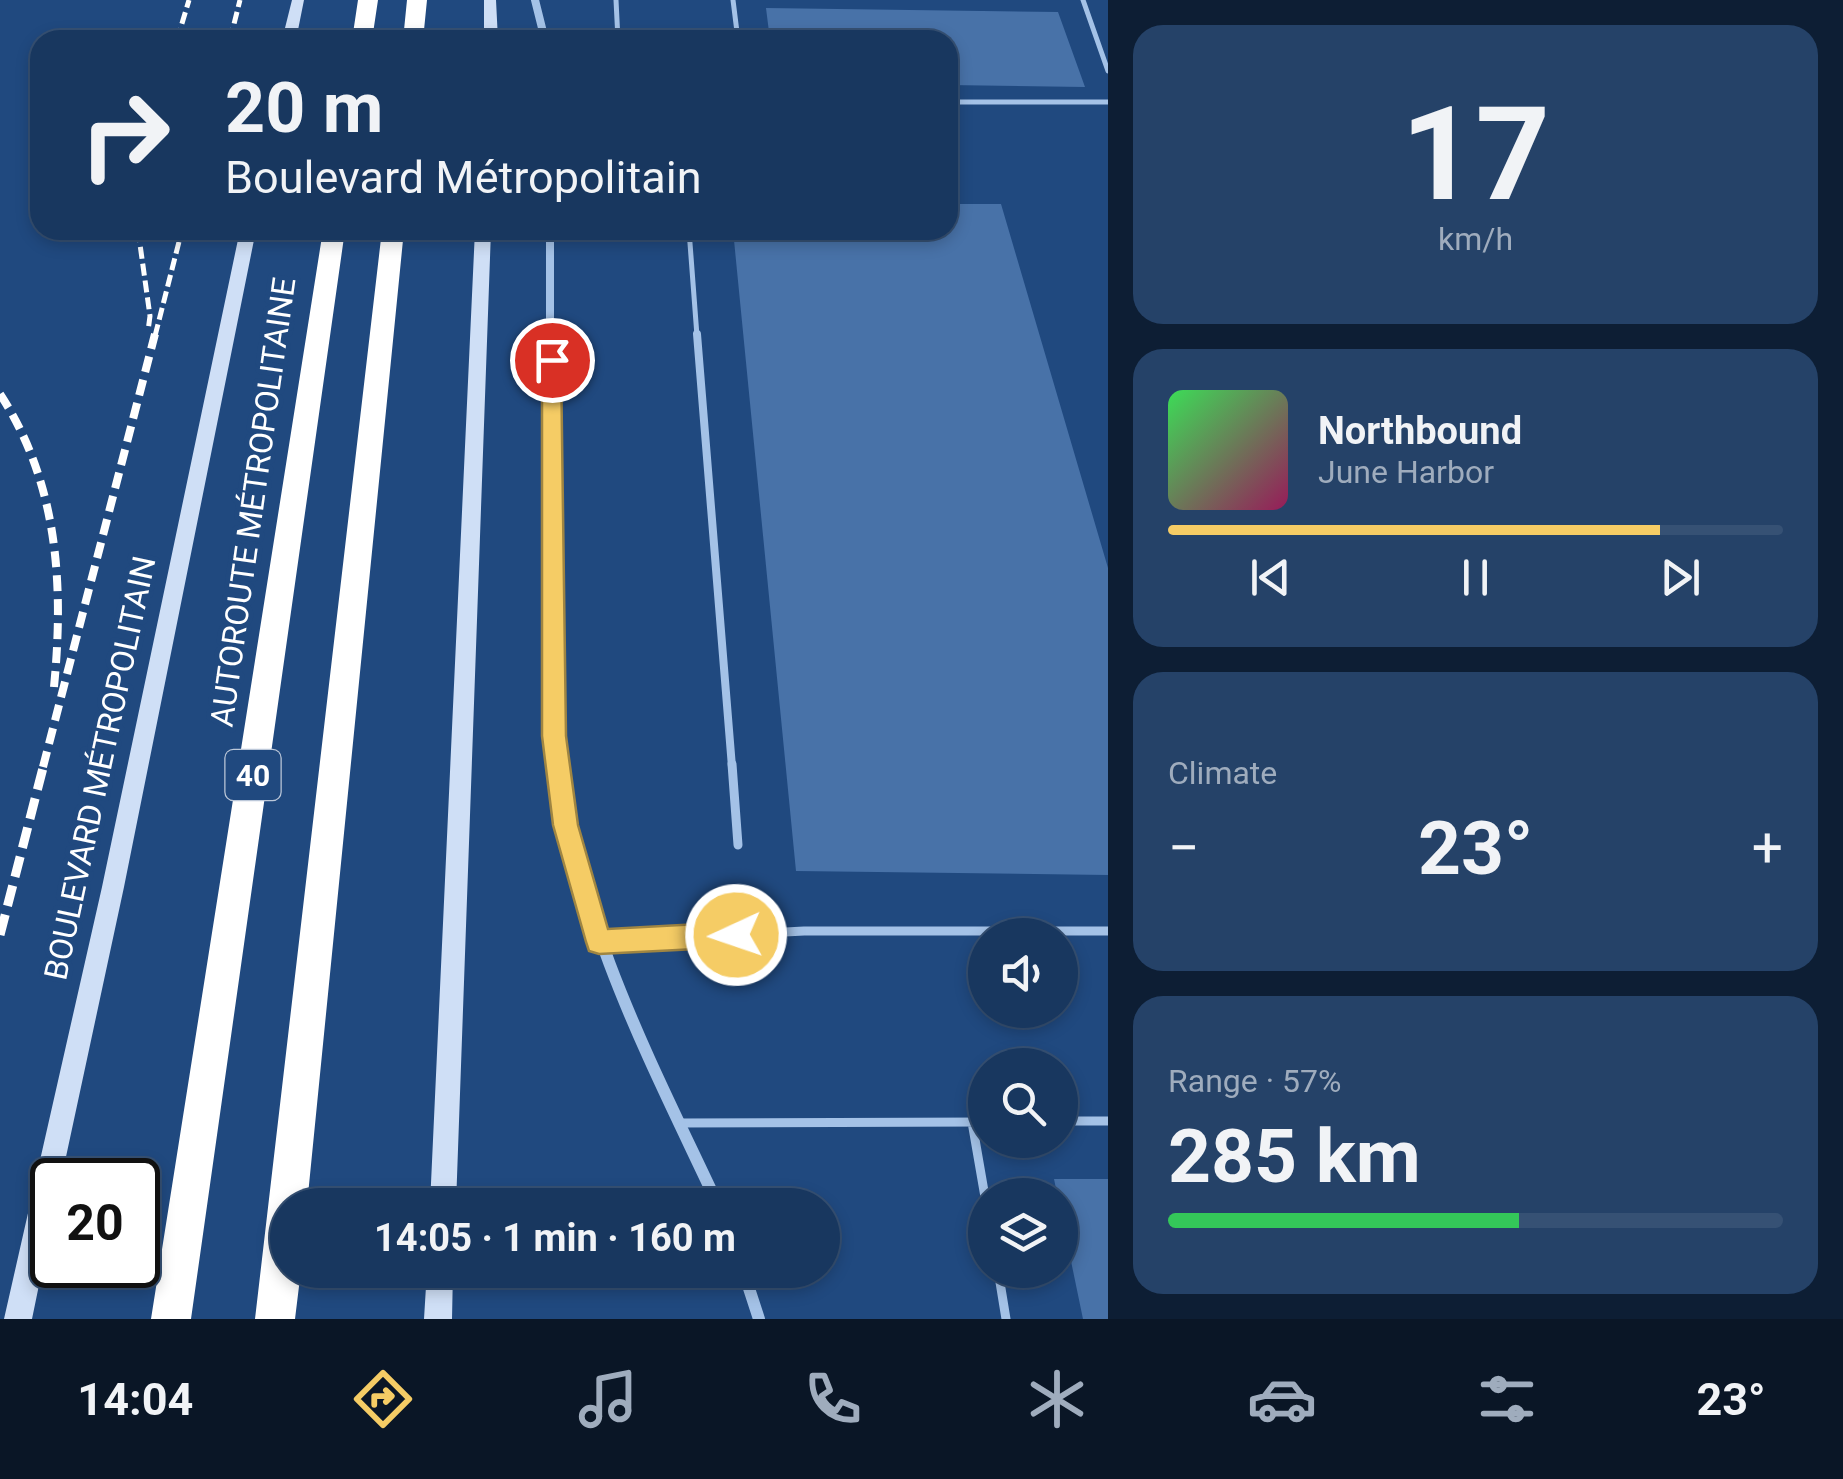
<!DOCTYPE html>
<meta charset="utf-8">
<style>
:root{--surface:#18375f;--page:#254268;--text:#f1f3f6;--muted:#9facbd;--line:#365174;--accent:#f5cc65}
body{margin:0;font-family:Roboto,sans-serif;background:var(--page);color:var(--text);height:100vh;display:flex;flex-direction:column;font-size:38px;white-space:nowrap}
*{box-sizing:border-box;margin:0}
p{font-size:32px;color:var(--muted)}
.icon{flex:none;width:55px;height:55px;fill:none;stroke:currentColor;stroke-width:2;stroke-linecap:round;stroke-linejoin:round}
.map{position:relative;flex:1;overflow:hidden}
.side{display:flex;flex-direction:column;gap:25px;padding:25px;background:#0d1e34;width:735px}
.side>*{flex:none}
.hud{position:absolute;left:30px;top:30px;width:928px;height:210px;border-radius:30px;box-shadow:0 5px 15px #0003,0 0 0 2px var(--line);background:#18375f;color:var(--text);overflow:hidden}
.fabs{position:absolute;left:968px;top:918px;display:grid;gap:20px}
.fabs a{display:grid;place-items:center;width:110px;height:110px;border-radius:50%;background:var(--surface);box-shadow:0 5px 15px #0003,0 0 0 2px var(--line);font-size:50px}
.speed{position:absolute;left:30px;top:1158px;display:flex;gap:20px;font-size:50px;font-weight:700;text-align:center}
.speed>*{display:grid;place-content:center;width:130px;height:130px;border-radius:50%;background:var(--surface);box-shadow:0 5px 15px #0003,0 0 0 2px var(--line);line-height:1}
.speed .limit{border:5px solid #111;border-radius:15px;background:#fff;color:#111}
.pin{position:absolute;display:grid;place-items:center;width:85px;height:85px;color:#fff;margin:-42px;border:5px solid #fff;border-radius:50%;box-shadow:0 2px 10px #0007}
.me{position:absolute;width:110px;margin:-55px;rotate:267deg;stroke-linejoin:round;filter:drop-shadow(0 0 8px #0008)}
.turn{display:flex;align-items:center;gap:35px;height:210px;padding:0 30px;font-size:45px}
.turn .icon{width:130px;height:130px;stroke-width:2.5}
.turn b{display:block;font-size:70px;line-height:85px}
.big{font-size:75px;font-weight:700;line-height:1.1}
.side .tile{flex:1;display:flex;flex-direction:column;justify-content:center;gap:15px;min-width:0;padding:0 35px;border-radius:30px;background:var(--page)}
.side .dial{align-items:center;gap:0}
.dial b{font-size:130px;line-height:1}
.song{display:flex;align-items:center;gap:30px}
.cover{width:120px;height:120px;border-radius:15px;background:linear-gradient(135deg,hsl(130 70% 55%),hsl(330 70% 35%))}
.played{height:10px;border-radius:5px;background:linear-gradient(90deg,var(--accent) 80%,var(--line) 80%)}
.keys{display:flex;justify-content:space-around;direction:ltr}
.heat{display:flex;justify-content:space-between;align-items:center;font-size:55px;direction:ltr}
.charge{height:15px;border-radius:8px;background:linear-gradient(90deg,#34c759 57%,var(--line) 0)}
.trip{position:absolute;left:270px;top:1188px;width:570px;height:100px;border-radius:50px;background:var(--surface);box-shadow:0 5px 15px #0003,0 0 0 2px var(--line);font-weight:700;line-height:100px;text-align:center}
.dock{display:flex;height:160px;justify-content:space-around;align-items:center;background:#0a1626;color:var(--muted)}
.dock .icon{width:70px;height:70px}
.dock .on{color:var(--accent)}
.dock b{font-size:45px;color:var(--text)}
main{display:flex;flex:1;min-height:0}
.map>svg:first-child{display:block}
</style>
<main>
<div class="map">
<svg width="1108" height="1319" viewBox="0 0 1108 1319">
<rect width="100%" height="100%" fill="#20497f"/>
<path fill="#4872a8" d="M766,8l292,4 27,75 -137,-2v-45h-178z
M948,204h53l107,364v307l-312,-4 -63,-641h215z
M1054,1179h54v140h-25z"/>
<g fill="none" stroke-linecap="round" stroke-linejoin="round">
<path stroke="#a4c2e7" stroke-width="5" d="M616,0l2,40
M733,0l5,40
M1083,0l25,71
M948,102h160
M689,230l8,106"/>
<path stroke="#a4c2e7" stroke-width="8" d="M697,334l35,433"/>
<path stroke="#a4c2e7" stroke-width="9" d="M732,764l6,81
M599,942l205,-11h304
M1060,1121h48
M972,1122l13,75
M679,1123l306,-1
M998,1270l8,49"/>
<path stroke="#a4c2e7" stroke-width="8" d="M535,0l10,40
M550,230v106"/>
<path stroke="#a4c2e7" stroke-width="9" d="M550,334l1,357 9,76"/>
<path stroke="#a4c2e7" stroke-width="12" d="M559,764c18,160 92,298 159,441
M743,1270l16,49"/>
<path fill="#cfdff6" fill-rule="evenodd" d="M292,0h12l-8,40h-14z
M484,0h12l2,40h-14z
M240,230h16l-132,657 -63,293h-9v42l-20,97h-28l98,-432z
M475,230h16l-35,975h-26z
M427,1270h26l-1,49h-28z"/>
<path fill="#fff" fill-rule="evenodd" d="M358,0h20l-6,40h-20z
M407,0h20l-4,40h-20z
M323,230h22l-154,1089h-40z
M382,230h22l-97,975h-19v65h13l-6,49h-40z"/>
<path stroke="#fff" stroke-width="5" stroke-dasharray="12 5" stroke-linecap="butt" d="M177,40l12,-40
M230,40l10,-40
M138,230l12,86 -2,15
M155,336l27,-106"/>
<path stroke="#fff" stroke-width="8" stroke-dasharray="16 8" stroke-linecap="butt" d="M0,394c58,89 64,190 54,293
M43,767l112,-433"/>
<path stroke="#fff" stroke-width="9" stroke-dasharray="21 9" stroke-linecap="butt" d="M0,935l44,-171"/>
</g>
<path fill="#f5cc65" stroke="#9f8542" stroke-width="2.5" d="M552,353l9,7 5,376 12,89 30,104 128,-7 9,4 4,9 -4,8 -9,4 -137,7 -10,-3 -3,-9 -33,-117 -11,-89v-376z"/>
<g text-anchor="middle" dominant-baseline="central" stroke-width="10" stroke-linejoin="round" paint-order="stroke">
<rect fill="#20497f" stroke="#bcc8d9" stroke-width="2.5" x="225.5" y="750" width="55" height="50" rx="8"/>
<g font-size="30" font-weight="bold" fill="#fff">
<text x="253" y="775">40</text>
</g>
<g font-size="32" fill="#fff" stroke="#20497f">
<text transform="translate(253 502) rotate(-82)">AUTOROUTE MÉTROPOLITAINE</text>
<text transform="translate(100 768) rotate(-78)">BOULEVARD MÉTROPOLITAIN</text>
</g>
</g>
</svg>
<div class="fabs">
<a><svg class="icon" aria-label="sound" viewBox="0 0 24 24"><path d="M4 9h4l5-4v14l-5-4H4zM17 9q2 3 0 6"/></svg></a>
<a><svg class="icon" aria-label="search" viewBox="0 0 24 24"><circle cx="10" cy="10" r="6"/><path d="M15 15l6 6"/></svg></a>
<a><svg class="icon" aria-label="layers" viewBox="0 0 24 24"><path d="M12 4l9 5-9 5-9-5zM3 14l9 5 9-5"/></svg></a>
</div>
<div class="speed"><div class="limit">20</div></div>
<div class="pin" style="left:552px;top:360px;background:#d93025"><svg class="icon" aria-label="arrive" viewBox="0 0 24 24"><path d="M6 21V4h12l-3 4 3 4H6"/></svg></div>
<svg class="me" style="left:736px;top:935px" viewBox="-20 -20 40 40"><circle r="17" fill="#f5cc65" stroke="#fff" stroke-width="3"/><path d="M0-11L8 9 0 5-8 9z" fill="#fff"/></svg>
<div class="trip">14:05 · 1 min · 160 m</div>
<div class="hud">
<div class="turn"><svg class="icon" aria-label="right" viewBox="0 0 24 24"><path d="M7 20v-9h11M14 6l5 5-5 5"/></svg><div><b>20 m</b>Boulevard Métropolitain</div></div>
</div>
</div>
<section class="side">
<div class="tile dial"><b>17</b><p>km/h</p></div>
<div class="tile">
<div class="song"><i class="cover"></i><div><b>Northbound</b><p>June Harbor</p></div></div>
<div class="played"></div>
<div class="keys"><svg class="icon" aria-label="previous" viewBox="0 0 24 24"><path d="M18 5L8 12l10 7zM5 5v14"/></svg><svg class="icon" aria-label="pause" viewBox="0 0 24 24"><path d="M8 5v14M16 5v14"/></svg><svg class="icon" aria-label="next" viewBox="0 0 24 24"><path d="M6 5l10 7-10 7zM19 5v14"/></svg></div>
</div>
<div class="tile"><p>Climate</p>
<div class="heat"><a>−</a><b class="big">23°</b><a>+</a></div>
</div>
<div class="tile"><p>Range · 57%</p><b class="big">285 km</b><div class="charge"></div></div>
</section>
</main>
<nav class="dock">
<b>14:04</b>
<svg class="icon on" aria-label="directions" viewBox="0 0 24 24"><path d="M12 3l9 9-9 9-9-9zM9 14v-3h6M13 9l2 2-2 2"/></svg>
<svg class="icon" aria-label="music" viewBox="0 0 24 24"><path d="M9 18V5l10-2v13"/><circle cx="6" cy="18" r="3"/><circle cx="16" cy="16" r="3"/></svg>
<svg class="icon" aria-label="phone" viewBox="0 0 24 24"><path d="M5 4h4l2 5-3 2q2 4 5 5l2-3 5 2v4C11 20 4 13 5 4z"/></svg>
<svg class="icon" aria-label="climate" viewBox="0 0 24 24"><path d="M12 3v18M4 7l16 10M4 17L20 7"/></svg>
<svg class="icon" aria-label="car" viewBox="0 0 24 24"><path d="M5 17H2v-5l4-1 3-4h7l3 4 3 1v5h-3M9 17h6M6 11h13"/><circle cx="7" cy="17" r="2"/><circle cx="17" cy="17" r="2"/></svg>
<svg class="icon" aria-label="filters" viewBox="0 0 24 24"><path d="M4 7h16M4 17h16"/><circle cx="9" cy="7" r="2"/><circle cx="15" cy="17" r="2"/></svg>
<b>23°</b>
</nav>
